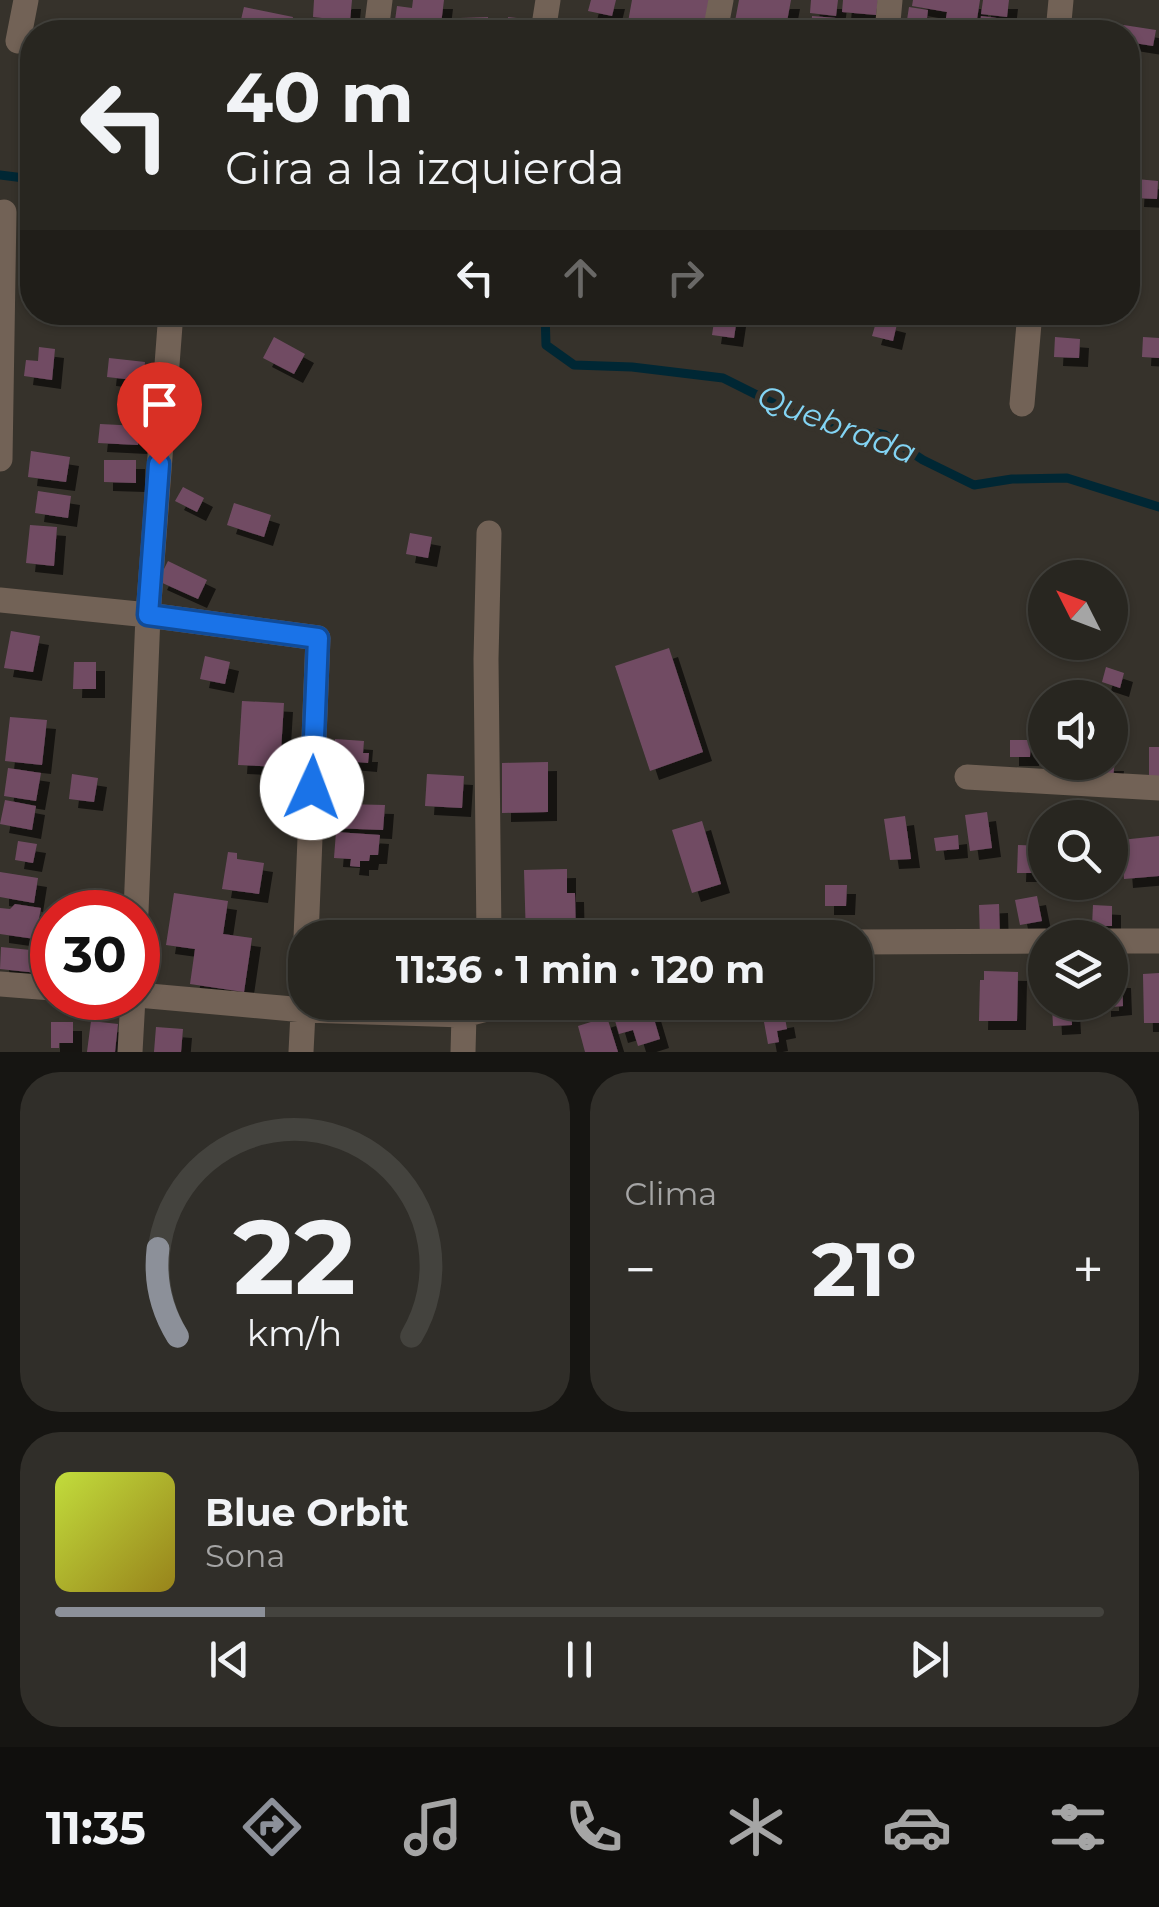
<!DOCTYPE html>
<html lang="es">
<meta charset="utf-8">
<style>
:root{--surface:#282620;--page:#302e29;--text:#f1f3f6;--muted:#a5a5a5;--line:#44433e;--accent:#8c9099}
body{margin:0;font-family:Montserrat,sans-serif;background:var(--page);color:var(--text);height:100vh;display:flex;flex-direction:column;font-size:38px;white-space:nowrap}
*{box-sizing:border-box;margin:0}
p{font-size:32px;color:var(--muted)}
.icon{flex:none;width:55px;height:55px;fill:none;stroke:currentColor;stroke-width:2;stroke-linecap:round;stroke-linejoin:round}
.map{position:relative;height:1052px;overflow:hidden}
.side{display:flex;flex-direction:column;gap:20px;padding:20px;background:#161512;flex:1}
.side>*{flex:none}
.hud{position:absolute;left:20px;top:20px;width:1120px;height:305px;border-radius:40px;box-shadow:0 2px 8px #0004,0 0 0 2px var(--line);background:#282620;color:var(--text);overflow:hidden}
.needle{width:65px;rotate:312deg}
.fabs{position:absolute;left:1028px;top:560px;display:grid;gap:20px}
.fabs a{display:grid;place-items:center;width:100px;height:100px;border-radius:50%;background:var(--surface);box-shadow:0 2px 8px #0004,0 0 0 2px var(--line);font-size:50px}
.speed{position:absolute;left:30px;top:890px;display:flex;gap:20px;font-size:50px;font-weight:700;text-align:center}
.speed>*{display:grid;place-content:center;width:130px;height:130px;border-radius:50%;background:var(--surface);box-shadow:0 2px 8px #0004,0 0 0 2px var(--line);line-height:1}
.speed .limit{border:15px solid #d22;background:#fff;color:#111}
.pin{position:absolute;display:grid;place-items:center;width:85px;height:85px;color:#fff;margin:-102px -42px;border-radius:50% 50% 50% 0;rotate:-45deg;box-shadow:0 0 10px #0007}
.pin .icon{rotate:45deg}
.me{position:absolute;width:110px;margin:-55px;rotate:2deg;stroke-linejoin:round;filter:drop-shadow(0 0 8px #0008)}
.turn{display:flex;align-items:center;gap:35px;height:210px;padding:0 40px;font-size:45px}
.turn .icon{width:130px;height:130px;stroke-width:2.5}
.turn b{display:block;font-size:70px;line-height:85px}
.lanes{display:flex;align-items:center;height:95px;padding:0 40px;background:#0003;justify-content:center;gap:50px;direction:ltr}
.lanes .off{opacity:.35}
.big{font-size:75px;font-weight:700;line-height:1.1}
.side .widget{flex:1;display:flex;flex-direction:column;justify-content:center;gap:15px;min-width:0;padding:0 35px;border-radius:40px;background:var(--page)}
.side .dial{align-items:center;gap:0}
.dial svg{height:260px;overflow:visible;fill:none;stroke:var(--line);stroke-width:7;stroke-linecap:round;text-anchor:middle}
.dial text{fill:var(--text);stroke:none}
.song{display:flex;align-items:center;gap:30px}
.cover{width:120px;height:120px;border-radius:15px;background:linear-gradient(135deg,hsl(70 70% 55%),hsl(50 70% 35%))}
.played{height:10px;border-radius:5px;background:linear-gradient(90deg,var(--accent) 20%,var(--line) 20%)}
.keys{display:flex;justify-content:space-around;direction:ltr}
.heat{display:flex;justify-content:space-between;align-items:center;font-size:55px;direction:ltr}
.side .tiles{flex:1;display:grid;gap:20px;grid-template-columns:1fr 1fr}
.widget:last-child{grid-column:span 2}
.trip{position:absolute;left:288px;top:920px;width:585px;height:100px;border-radius:40px;background:var(--surface);box-shadow:0 2px 8px #0004,0 0 0 2px var(--line);font-weight:700;line-height:100px;text-align:center}
.menu{display:flex;height:160px;justify-content:space-around;align-items:center;background:#100f0d;color:var(--muted)}
.menu .icon{width:70px;height:70px}
.menu .current{color:var(--accent)}
.menu b{font-size:45px;color:var(--text)}
.map>svg:first-child{display:block}
</style>
<div class="map">
<svg width="1159" height="1052" viewBox="0 0 1159 1052">
<defs>
<filter id="shadow"><feDropShadow dx="9" dy="9" stdDeviation="0" flood-color="#0009"/></filter>
</defs>
<rect width="100%" height="100%" fill="#36322b"/>
<g fill="none" stroke-linecap="round" stroke-linejoin="round">
<path stroke="#002734" stroke-width="9" d="M0,175l32,4
M545,312l1,33 28,20 58,2 91,11 76,38 86,19 38,25 51,25 38,-6 55,-1 92,29"/>
</g>
<path fill="#714c64" filter="url(#shadow)" d="M314,0h38l-2,21 -37,-4z
M413,0h31l-4,32 -46,-4 3,-22 15,2z
M591,0h25l-4,16 -24,-5z
M632,0h77l-6,32h-30v-2l-45,-8z
M739,0h52l-6,32h-52z
M811,0h27l-2,16 -26,-3z
M843,0h35l-2,15 -34,-3z
M913,0h67l-5,32 -31,-3 3,-17 -35,-6z
M983,0h26l-2,17 -26,-3z
M244,7l49,10 -3,15h-42l1,-6 -9,-2z
M909,7l19,3 -1,8 14,2 -1,8 -33,-8z
M812,16l60,5 -1,11h-60z
M981,16l47,6 -2,10h-47z
M488,17l1,15h-28l-1,-14z
M508,17l18,2 -1,13h-18z
M1091,20l65,10 -3,16 -25,-4v-10h-39z
M1136,179l22,2 -1,18 -22,-1z
M715,315l22,3 -3,20 -22,-3z
M877,319l20,5 -4,17 -21,-5z
M274,337l31,17 -11,20 -31,-16z
M1055,337l25,2 -1,19 -25,-1z
M1143,337l16,1v20l-17,-1z
M39,347l16,2 -3,31 -28,-4 2,-16 12,1z
M109,358l36,4 -2,19 -36,-4z
M100,424l39,2 -1,19 -40,-2z
M31,451l39,6 -4,25 -38,-5z
M104,460h32v23l-32,-1z
M183,487l21,11 -7,14 -22,-11z
M38,491l33,5 -3,22 -33,-5z
M234,503l37,12 -7,22 -37,-12z
M30,525l27,2 -3,39 -28,-3z
M410,533l22,4 -4,21 -22,-4z
M168,561l39,19 -9,19 -40,-18z
M11,631l29,5 -7,36 -29,-4z
M669,648l34,104 -53,19 -35,-105z
M205,656l25,6 -5,22 -25,-5z
M74,662h22v27h-23z
M1106,667l18,6 -4,15 -18,-6z
M242,701l42,2 -4,64 -42,-2z
M10,717l37,3 -5,45 -37,-4z
M335,739l29,2 -1,12h6l-1,10 -35,-3z
M1010,740h21l-1,17h-20z
M1149,747h10v29h-10z
M548,762v50l-46,1v-50z
M1089,762h26l-2,15 -26,-4z
M8,768l33,5 -5,28 -32,-5z
M72,774l26,4 -4,24 -25,-3z
M427,774l37,2 -2,32 -37,-2z
M267,788l13,1v6l17,2 -1,12 -31,-3z
M5,800l31,6 -4,24 -32,-6z
M342,804l43,1 -2,25 -52,-2v-12h10z
M987,812l5,36 -22,3 -5,-36z
M905,816l6,43 -21,1 -6,-41z
M702,821l19,63 -29,9 -20,-63z
M336,832l44,3 -2,20h-8l-1,6h-9v6l-10,-1 1,-7 -17,-1z
M958,835l1,14 -23,2 -2,-13z
M1159,836v40l-35,3 -3,-39z
M18,841l19,3 -4,19 -18,-3z
M1018,845l27,1v27h-28z
M228,852l9,1v6l27,4 -5,31 -37,-5z
M567,869v24h8l1,45h-50l-2,-68z
M0,872l38,6 -4,25 -34,-6z
M825,885h22l-1,21h-21z
M174,893l54,8 -5,33 29,4 -8,54 -54,-8 5,-35 -29,-4z
M1037,896l5,25 -22,4 -5,-25z
M15,904l26,4 -6,31 -35,-5v-26l10,1z
M999,904l1,34 -20,1 -1,-34z
M1093,905l19,1v20h-20z
M1,947l39,4 -2,22 -38,-4z
M984,971l34,1 -1,49h-38l1,-41h4z
M1159,973v50h-15l-1,-49z
M1110,979h12l1,27 -21,2v-6h8z
M649,1002l11,37 -22,7 -5,-16 -14,4 -6,-20z
M1071,1006l1,19 -19,1 -1,-19z
M607,1017l11,35h-33l-7,-26z
M785,1018l2,11 -10,2 2,11 -11,2 -4,-22z
M91,1021l27,3 -3,28h-28z
M51,1022h22v21h-14v5h-8z
M156,1027l27,2 -2,23h-27z"/>
<g fill="none" stroke-linecap="round" stroke-linejoin="round">
<path stroke="#726256" stroke-width="25" d="M376,32l4,-32
M543,32l5,-32
M715,32l6,-32
M887,32l3,-32
M1058,32l3,-32
M18,41l8,-41
M1022,404l8,-92
M0,459l4,-247
M0,600l148,15 170,23 -12,300
M967,777l192,11
M136,912l12,-297 23,-303
M489,938l-3,-279 3,-126
M1110,941h49
M855,942l190,-1
M0,984l52,4
M138,995l166,15 160,5 50,-13
M130,1052l3,-54
M301,1052l4,-79
M463,1052l1,-37"/>
</g>
<g fill="none" stroke-linecap="round" stroke-linejoin="round">
<g stroke="#114b97" stroke-width="25">
<path id="route" d="M159,464l-11,151 170,23 -6,150"/>
</g>
<use href="#route" stroke="#1a73e8" stroke-width="18"/>
</g>
<g text-anchor="middle" dominant-baseline="central" stroke-width="10" stroke-linejoin="round" paint-order="stroke">
<g font-size="32" font-style="italic" fill="#83d4f4" stroke="#36322b">
<text transform="translate(837 424) rotate(21)">Quebrada</text>
</g>
</g>
</svg>
<div class="fabs">
<a><svg class="needle" viewBox="-14 -14 28 28"><path d="M0-13l5 13h-10z" fill="#e53935"/><path d="M0 13l5-13h-10z" fill="#a5a5a5"/></svg></a>
<a><svg class="icon" aria-label="sound" viewBox="0 0 24 24"><path d="M4 9h4l5-4v14l-5-4H4zM17 9q2 3 0 6"/></svg></a>
<a><svg class="icon" aria-label="search" viewBox="0 0 24 24"><circle cx="10" cy="10" r="6"/><path d="M15 15l6 6"/></svg></a>
<a><svg class="icon" aria-label="layers" viewBox="0 0 24 24"><path d="M12 4l9 5-9 5-9-5zM3 14l9 5 9-5"/></svg></a>
</div>
<div class="speed"><div class="limit">30</div></div>
<div class="pin" style="left:159px;top:464px;background:#d93025"><svg class="icon" aria-label="arrive" viewBox="0 0 24 24"><path d="M6 21V4h12l-3 4 3 4H6"/></svg></div>
<svg class="me" style="left:312px;top:788px" viewBox="-20 -20 40 40"><circle r="19" fill="#fff"/><path d="M0-13L10 11 0 6-10 11z" fill="#1a73e8"/></svg>
<div class="trip">11:36 · 1 min · 120 m</div>
<div class="hud">
<div class="turn"><svg class="icon" aria-label="left" viewBox="0 0 24 24"><path d="M17 20v-9H6M10 6l-5 5 5 5"/></svg><div><b>40 m</b>Gira a la izquierda</div></div>
<div class="lanes"><svg class="icon" aria-label="left" viewBox="0 0 24 24"><path d="M17 20v-9H6M10 6l-5 5 5 5"/></svg><svg class="icon off" aria-label="ahead" viewBox="0 0 24 24"><path d="M12 20V5M6 11l6-6 6 6"/></svg><svg class="icon off" aria-label="right" viewBox="0 0 24 24"><path d="M7 20v-9h11M14 6l5 5-5 5"/></svg></div>
</div>
</div>
<section class="side">
<div class="tiles">
<div class="widget dial"><svg viewBox="0 0 100 80">
<path d="M14 69A42 42 0 1 1 86 69"/>
<path d="M14 69A42 42 0 0 1 8 42" stroke="#8c9099"/>
<text x="50" y="56" font-size="32" font-weight="700">22</text>
<text x="50" y="72" font-size="11">km/h</text>
</svg></div>
<div class="widget"><p>Clima</p>
<div class="heat"><a>−</a><b class="big">21°</b><a>+</a></div>
</div>
<div class="widget">
<div class="song"><i class="cover"></i><div><b>Blue Orbit</b><p>Sona</p></div></div>
<div class="played"></div>
<div class="keys"><svg class="icon" aria-label="previous" viewBox="0 0 24 24"><path d="M18 5L8 12l10 7zM5 5v14"/></svg><svg class="icon" aria-label="pause" viewBox="0 0 24 24"><path d="M8 5v14M16 5v14"/></svg><svg class="icon" aria-label="next" viewBox="0 0 24 24"><path d="M6 5l10 7-10 7zM19 5v14"/></svg></div>
</div>
</div>
</section>
<nav class="menu">
<b>11:35</b>
<svg class="icon current" aria-label="directions" viewBox="0 0 24 24"><path d="M12 3l9 9-9 9-9-9zM9 14v-3h6M13 9l2 2-2 2"/></svg>
<svg class="icon" aria-label="music" viewBox="0 0 24 24"><path d="M9 18V5l10-2v13"/><circle cx="6" cy="18" r="3"/><circle cx="16" cy="16" r="3"/></svg>
<svg class="icon" aria-label="phone" viewBox="0 0 24 24"><path d="M5 4h4l2 5-3 2q2 4 5 5l2-3 5 2v4C11 20 4 13 5 4z"/></svg>
<svg class="icon" aria-label="climate" viewBox="0 0 24 24"><path d="M12 3v18M4 7l16 10M4 17L20 7"/></svg>
<svg class="icon" aria-label="car" viewBox="0 0 24 24"><path d="M5 17H2v-5l4-1 3-4h7l3 4 3 1v5h-3M9 17h6M6 11h13"/><circle cx="7" cy="17" r="2"/><circle cx="17" cy="17" r="2"/></svg>
<svg class="icon" aria-label="filters" viewBox="0 0 24 24"><path d="M4 7h16M4 17h16"/><circle cx="9" cy="7" r="2"/><circle cx="15" cy="17" r="2"/></svg>
</nav>
